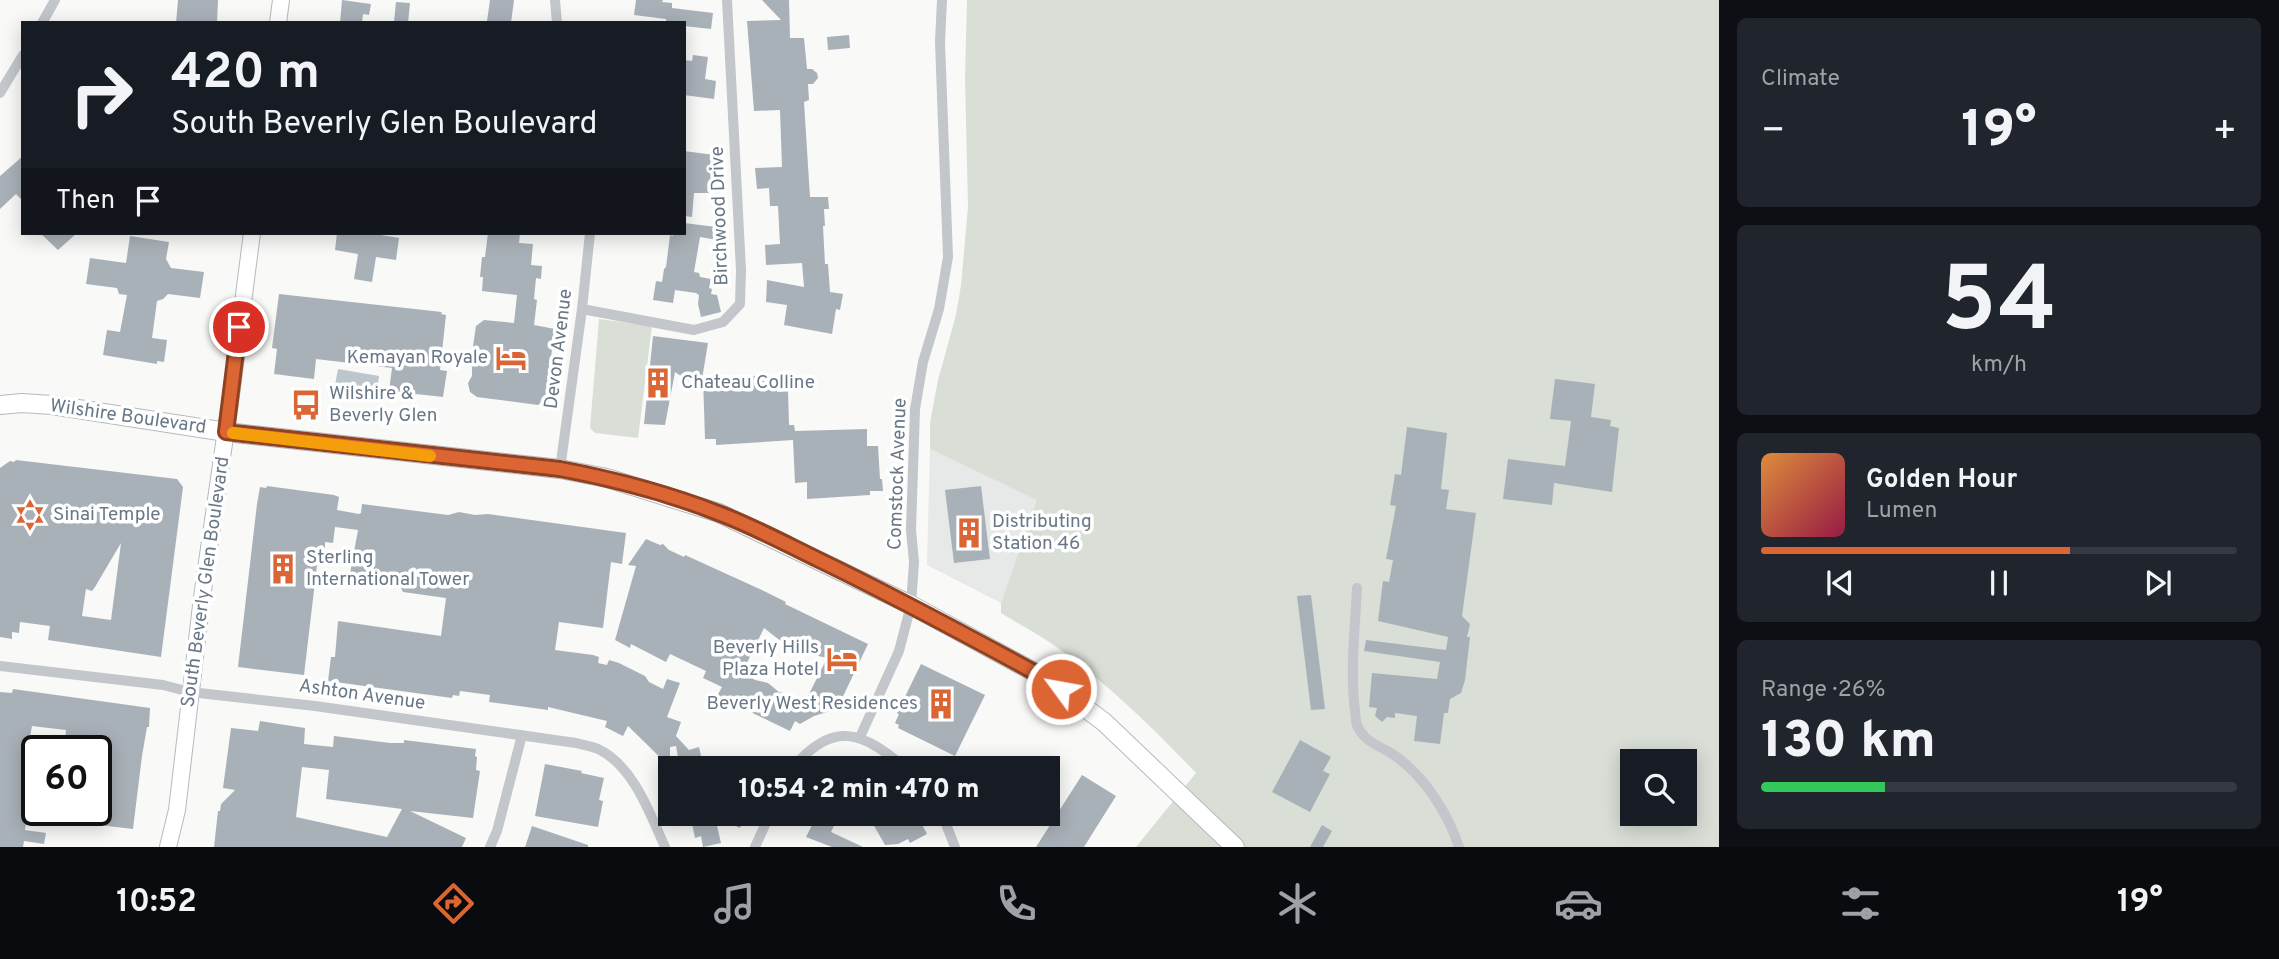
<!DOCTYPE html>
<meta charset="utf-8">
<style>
:root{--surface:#171b24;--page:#20242c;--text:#f1f3f6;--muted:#9ea1a6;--line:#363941;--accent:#dc6534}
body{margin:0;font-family:Overpass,sans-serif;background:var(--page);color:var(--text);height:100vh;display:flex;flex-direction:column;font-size:26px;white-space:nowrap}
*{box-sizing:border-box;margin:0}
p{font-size:23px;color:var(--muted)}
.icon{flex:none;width:38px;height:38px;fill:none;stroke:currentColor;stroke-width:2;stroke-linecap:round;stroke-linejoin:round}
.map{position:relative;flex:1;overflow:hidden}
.sheet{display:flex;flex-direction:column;gap:18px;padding:18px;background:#0d0f14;width:560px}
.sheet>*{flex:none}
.top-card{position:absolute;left:21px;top:21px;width:665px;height:214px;border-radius:0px;box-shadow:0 4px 18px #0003;background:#171b24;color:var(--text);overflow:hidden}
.tools{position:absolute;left:1620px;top:749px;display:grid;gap:14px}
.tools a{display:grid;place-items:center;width:77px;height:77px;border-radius:0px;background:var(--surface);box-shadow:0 4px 18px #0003;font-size:35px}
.speed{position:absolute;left:21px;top:735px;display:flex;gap:14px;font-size:35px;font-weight:700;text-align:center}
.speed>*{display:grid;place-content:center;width:91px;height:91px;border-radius:50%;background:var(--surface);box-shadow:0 4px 18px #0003;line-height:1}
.speed .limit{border:4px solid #111;border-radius:10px;background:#fff;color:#111}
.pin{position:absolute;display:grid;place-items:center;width:60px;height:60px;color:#fff;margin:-30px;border:4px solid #fff;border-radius:50%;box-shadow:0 2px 7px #0007}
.me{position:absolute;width:77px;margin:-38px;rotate:302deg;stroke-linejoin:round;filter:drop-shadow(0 0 5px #0008)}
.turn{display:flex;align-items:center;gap:24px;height:147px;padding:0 35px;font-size:32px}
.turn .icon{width:91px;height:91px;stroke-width:2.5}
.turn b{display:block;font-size:49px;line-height:60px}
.then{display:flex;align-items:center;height:66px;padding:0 35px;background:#0003;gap:14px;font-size:26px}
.big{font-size:52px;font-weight:800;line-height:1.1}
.sheet .widget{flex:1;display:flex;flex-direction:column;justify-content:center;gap:10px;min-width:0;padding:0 24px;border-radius:10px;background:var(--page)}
.sheet .dial{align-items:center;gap:0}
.dial b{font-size:91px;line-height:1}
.song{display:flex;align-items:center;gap:21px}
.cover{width:84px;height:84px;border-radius:10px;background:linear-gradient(135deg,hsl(30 70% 55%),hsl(340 70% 35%))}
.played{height:7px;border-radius:4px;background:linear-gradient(90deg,var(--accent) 65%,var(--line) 65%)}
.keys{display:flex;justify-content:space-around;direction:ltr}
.heat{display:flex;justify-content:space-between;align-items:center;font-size:38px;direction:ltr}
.charge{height:10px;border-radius:5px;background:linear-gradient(90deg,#34c759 26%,var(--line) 0)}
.trip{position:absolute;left:658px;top:756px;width:402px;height:70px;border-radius:0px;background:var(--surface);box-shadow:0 4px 18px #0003;font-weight:800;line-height:70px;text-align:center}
.tabs{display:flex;height:112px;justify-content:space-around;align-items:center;background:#090b0e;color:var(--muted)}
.tabs .icon{width:49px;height:49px}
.tabs .current{color:var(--accent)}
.tabs b{font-size:32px;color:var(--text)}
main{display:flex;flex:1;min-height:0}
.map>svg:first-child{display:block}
</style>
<main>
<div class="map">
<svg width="1719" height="847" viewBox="0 0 1719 847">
<rect width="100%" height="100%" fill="#f9f9f7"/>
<path fill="#e7e8e8" d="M930,449l108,51 -37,103 -74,-38z"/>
<path fill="#d9ded6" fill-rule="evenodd" d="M967,0h752v847h-583l60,-74c-41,-43 -83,-84 -131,-120 -20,-15 -43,-27 -64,-40v-10l36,-103 -107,-51v-26l8,-43 18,-65 5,-30 7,-78 -3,-129zM1633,761h52v53h-52z
M599,319l53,7 -14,112 -43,-5 -5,-5z"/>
<path fill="#bdc6cc" d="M338,369l41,7 -2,15 -42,-6z"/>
<path fill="#a9b1b8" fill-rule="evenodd" d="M178,0h40l-1,23h-41z
M342,0l29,4 -2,11 -6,-1 -1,9h-22z
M490,0h24l-3,23 -24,-2z
M636,0h27l-1,2 10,1v5l41,5 -2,16 -27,-3v-3h-18v-4l-32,-4z
M762,0h27l1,38h14l3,31h5l5,4 1,5 -5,6h-5l1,16 -5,2 6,95h18l1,12h-5l1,17h-2l2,38h3l2,28 13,2 -3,16 -4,-1 -4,25 -48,-9 3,-20 -21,-3 1,-22 37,7 -2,-24 -36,2 -1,-20 15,-1 -2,-38h-8l-1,-18 -12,1 -2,-21 27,-1 -2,-57 -26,1 -7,-90 34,-1z
M396,2l14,1 -2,20 -14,-1z
M849,35l1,13 -22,2 -1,-13z
M693,55l15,2 -3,22 11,2 -2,18 -30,-4v-35l8,1z
M684,151l38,5 -3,25h3l-2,12h-26l-2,24 -8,-1z
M23,156v45l-7,-7 -16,15v-33z
M684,223l41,5 -2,13 -23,-4 -6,35 5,1 1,4 11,2 -2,9 3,1 -1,5 6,1 4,17 -20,5 -3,-13 1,-9 -3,-2 -21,-3 -2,13 -20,-3 3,-19 6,1 2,-13 2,-2 4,-32 3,1v-3h11z
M40,233h37l-19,17z
M337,233h32l30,5 -3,22 -20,-3 -4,25 -18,-3 4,-25 -23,-4z
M488,233h32l-1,10 14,1 -2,21 11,1 -1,13 -5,-1 -2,21 3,1 -3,25 21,4 -10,70 -7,6 -61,-8 -7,-5 -2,-9 4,-7v-9l-2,-1 6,-40 8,-6 30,3 3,-28 -35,-4 1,-14h-3l2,-20h3z
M130,236l39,6 -3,17 5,9 33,4 -4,26 -32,-4 -5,5 -6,2 -5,37 15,2 -3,22 -7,-1v3l-54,-9 4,-25 13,2 7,-37 -8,-1 -2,-6 -31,-4 4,-26 36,5z
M279,294l163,18 -1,2 5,1 -6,55 7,1 -4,26 -54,-6 3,-23 -76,-9 -2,20 -40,-5 3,-25 -5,-1z
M653,336l55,7 -7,42 -10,-2 -16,-11 -10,53 -21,-1z
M776,375l1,17 11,-1 1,34h5l1,6 72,-2v17h11l2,33h2l1,12h-13v4l-63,4v-17l-12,1 -2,-43 -77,5v-6h-11l-2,-61z
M1555,379l40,5 -4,33 20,3 -1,6 9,2 -7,64 -58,-9 -2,22 -49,-6 5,-40 57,7 6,-45 -21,-2z
M1407,427l40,6 -6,56 8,1 -3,19 30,4 -14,103 8,8 -3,13h3l-5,43 -4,13 -11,6 -2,14h-4l-4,31 -26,-3 3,-25 -22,-3v5l-8,-1 -5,5 -7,-6 2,-8 -8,-1 3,-34 65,6 3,-17 -76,-11 2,-11 80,10 2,-13 -70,-16 5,-40 6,1 4,-22 -7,-1 10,-53 -6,-1 5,-31 6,1z
M16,460l161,19 6,8 -22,170 -113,-17 2,-14 -30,-4 -1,11 -7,-1v7l-12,-2v-169l10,-7 4,1zM121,543l-10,77 -29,-4 4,-27 6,2 3,-4z
M267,486l67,9 5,2 -2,13 22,4 2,-1 1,-9 86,11 11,-3 16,3 13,-1 138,19 -4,31 -11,-2 -8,66 -44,-6 -4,28 38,5 6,2 -1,6 9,2 2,-5 10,3 26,13 4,6 14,7 4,-10 13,4 -13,34 14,5 -5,14 13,14 10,-3 3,13 -8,2 2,6h-16l-4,-22 -6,1v20l-42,-41 -5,10 -18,-9 2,-6 -59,-14v3l-59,-8 1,-7 -30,-4 -1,5 -6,-1 -1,3 -124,-17 3,-24h4l3,-36 103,15 5,-38 -43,-6 -2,-4 -22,-3 -2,3 -23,-2 -5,-7 9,-49 -23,-3 -2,16 -8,-1v6h-6l-15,127 -66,-8 19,-163 3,-17 6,1z
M981,486l9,73 -36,4 -9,-73z
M646,539l14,6 3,-1 6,6 15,7 1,-2 81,37 20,10 -1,2 83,40 -31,65 -23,7 -14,8 -5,-3 -5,10 -73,-35 5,-9 -19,-9 3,-7 -36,-17 -4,8 -35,-18 -1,4 -15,-8 21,-74 -8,-1zM764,628l18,14 13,2 11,9 21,5 -23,46 -12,-9 -13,-3 -11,-9 -13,-3 -12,-9z
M1311,595l14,114 -14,1 -14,-114z
M921,664l64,31 -30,61 -57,-28 1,-3 -4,-2 4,-9 -2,-1z
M13,689l137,19 -1,19h-2l-5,29 -9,73 -68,-8 2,-11h29v-59h-32l2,-21 -34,-4 -7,40 10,1 -2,12h4v14l-6,-1 -6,38 21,3 -2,11 -20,-3 -1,6h-23v-155l12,1z
M260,721l45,7 -1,16 29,3 1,-11 56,7h14v-3l72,9 -1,7 2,1 -1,13 4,1 -7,47 -63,-7 56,27 -4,9h-248l4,-36h2l1,-7 14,-14 -12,-2 8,-60 27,3zM302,767l27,3 -3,29 76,10 -15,28 -91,-20z
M1300,740l31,17 -8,14 7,3 -20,38 -38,-20z
M545,764l37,7 -1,2 23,5 -5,22 4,1 -5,26 -63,-11z
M1082,775l34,21 -32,51h-48z
M708,814h31l6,3 -5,11 -25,-11 6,26 -18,4 -2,-11 -6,2 -4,-19 19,-4z
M794,814h37l7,3 -7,15 32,15h-31l-26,-10 7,-14z
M875,814h24l7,11 13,-6 8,15 -17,9 -2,-4 -10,5 -13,1 -16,-28z
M1322,825l10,6 -9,16h-13z
M532,826l56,19v2h-63z"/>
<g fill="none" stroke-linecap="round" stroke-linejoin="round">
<g stroke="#b5babf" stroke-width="18">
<path id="secondary" d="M278,23l3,-23
M168,847l9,-37 25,-213 29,-202 21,-162"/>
</g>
<g stroke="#b6babe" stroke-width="20">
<path id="primary" d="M0,405l22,-2 30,2 174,27 334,37 47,9 112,35 192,92 134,73 59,44 131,125"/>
</g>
<path stroke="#c3c6ca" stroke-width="10" d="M555,0l2,23
M42,23l13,-23
M0,93l23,-38
M582,309l112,21 29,-8 17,-18 1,-34 -14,-270
M560,469l22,-160 8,-76
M1357,588c-2,41 -7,83 -2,123 1,5 0,12 3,16 6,14 21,19 33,26 32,21 56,58 68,94
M0,666l163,19 27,7 125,14 261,37c7,2 15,3 22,6 35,16 52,65 67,98
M860,737l39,-86 12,-46 3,-43 -3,-32 4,-121 8,-47 16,-53 9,-52 -8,-215 2,-42
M793,768c40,-49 70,-36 112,0
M942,814l13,33
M490,847l7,-16 25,-96
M755,847l15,-33"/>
<use href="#secondary" stroke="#fff" stroke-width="16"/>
<use href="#primary" stroke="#fff" stroke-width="18"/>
</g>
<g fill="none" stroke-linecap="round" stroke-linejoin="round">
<g stroke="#8f4222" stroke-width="18">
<path id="route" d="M239,327l-13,105 334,37c53,10 107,24 158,44 35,13 68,31 101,47 77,37 151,77 226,118l16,11"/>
</g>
<use href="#route" stroke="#dc6534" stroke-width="12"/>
<path stroke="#f59e0b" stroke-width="12" d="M233,433l197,23"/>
</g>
<defs>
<g id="hotel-bare" transform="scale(2.415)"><path d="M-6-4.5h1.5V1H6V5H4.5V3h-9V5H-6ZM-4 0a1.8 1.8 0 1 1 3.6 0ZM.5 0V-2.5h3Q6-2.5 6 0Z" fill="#dc6534" stroke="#fff" stroke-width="2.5" paint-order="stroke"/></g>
<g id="building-bare" transform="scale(2.415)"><path d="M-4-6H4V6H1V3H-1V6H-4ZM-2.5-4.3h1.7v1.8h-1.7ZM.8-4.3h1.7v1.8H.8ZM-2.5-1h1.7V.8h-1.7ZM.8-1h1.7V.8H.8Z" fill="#dc6534" stroke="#fff" stroke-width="2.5" paint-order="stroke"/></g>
<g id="bus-bare" transform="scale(2.415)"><path d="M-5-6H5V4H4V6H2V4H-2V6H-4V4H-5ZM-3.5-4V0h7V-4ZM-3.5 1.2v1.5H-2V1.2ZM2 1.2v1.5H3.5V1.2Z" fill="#dc6534" stroke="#fff" stroke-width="2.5" paint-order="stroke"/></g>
<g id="synagogue-bare" transform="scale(2.415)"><path d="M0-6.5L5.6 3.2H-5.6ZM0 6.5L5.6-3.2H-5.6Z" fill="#dc6534" stroke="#fff" stroke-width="2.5" paint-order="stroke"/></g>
</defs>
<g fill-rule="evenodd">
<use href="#hotel-bare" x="511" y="358"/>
<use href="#building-bare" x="658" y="383"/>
<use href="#bus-bare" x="306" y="405"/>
<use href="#synagogue-bare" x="30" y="515"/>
<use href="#building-bare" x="969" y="533"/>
<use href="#building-bare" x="283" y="569"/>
<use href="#hotel-bare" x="842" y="659"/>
<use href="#building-bare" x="941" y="704"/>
</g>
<g text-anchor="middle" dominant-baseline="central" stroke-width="7" stroke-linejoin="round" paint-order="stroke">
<g font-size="19" fill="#697887" stroke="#fff">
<text transform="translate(720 216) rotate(-92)">Birchwood Drive</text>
<text transform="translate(559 349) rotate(-83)">Devon Avenue</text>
<text transform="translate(128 417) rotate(8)">Wilshire Boulevard</text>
<text transform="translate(898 474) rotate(-88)">Comstock Avenue</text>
<text transform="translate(206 582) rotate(-82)">South Beverly Glen Boulevard</text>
<text transform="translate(362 695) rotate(8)">Ashton Avenue</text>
</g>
<g font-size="19" fill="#697887" stroke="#fff" text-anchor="start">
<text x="488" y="358" text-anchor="end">Kemayan Royale</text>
<text x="681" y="383">Chateau Colline</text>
<text x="329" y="394">Wilshire &amp;<tspan x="329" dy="22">Beverly Glen</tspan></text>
<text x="53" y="515">Sinai Temple</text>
<text x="992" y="522">Distributing<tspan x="992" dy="22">Station 46</tspan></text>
<text x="306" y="558">Sterling<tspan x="306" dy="22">International Tower</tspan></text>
<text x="819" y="648" text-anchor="end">Beverly Hills<tspan x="819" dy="22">Plaza Hotel</tspan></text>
<text x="918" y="704" text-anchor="end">Beverly West Residences</text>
</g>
</g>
</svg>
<div class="tools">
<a><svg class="icon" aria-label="search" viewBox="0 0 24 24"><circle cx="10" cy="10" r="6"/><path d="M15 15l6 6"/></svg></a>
</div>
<div class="speed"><div class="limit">60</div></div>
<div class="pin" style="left:239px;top:327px;background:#d93025"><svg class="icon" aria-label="arrive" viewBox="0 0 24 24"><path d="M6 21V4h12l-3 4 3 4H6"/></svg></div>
<svg class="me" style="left:1061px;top:689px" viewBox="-20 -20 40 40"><circle r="17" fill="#dc6534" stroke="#fff" stroke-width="3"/><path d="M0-11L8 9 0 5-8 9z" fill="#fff"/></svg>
<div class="trip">10:54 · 2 min · 470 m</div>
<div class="top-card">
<div class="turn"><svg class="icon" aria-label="right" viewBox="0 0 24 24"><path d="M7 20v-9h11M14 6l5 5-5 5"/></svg><div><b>420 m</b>South Beverly Glen Boulevard</div></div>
<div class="then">Then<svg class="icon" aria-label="arrive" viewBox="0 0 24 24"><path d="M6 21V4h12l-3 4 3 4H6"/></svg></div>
</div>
</div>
<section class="sheet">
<div class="widget"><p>Climate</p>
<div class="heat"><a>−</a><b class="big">19°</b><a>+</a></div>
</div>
<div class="widget dial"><b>54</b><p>km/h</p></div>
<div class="widget">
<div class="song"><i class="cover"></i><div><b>Golden Hour</b><p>Lumen</p></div></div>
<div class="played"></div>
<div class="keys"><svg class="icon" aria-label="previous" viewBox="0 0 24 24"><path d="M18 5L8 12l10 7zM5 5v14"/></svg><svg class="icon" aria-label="pause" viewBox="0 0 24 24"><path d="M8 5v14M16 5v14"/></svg><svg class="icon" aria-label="next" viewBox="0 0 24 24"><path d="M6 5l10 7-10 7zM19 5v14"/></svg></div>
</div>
<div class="widget"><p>Range · 26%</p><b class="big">130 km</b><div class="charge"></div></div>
</section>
</main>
<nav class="tabs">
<b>10:52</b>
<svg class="icon current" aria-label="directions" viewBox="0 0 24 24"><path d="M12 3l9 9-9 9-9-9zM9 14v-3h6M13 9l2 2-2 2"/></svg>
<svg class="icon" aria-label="music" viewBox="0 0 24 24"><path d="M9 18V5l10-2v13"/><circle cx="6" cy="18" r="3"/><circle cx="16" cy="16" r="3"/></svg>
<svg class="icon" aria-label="phone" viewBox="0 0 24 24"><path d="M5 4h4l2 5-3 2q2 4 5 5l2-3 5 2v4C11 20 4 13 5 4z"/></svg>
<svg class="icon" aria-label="climate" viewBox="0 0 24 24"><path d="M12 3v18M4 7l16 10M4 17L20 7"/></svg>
<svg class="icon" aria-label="car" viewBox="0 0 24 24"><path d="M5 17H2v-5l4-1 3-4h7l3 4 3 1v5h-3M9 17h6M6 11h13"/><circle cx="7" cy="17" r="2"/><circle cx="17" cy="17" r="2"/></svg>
<svg class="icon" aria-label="filters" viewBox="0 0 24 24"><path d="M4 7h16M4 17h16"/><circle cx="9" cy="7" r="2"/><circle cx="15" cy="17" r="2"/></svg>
<b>19°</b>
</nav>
